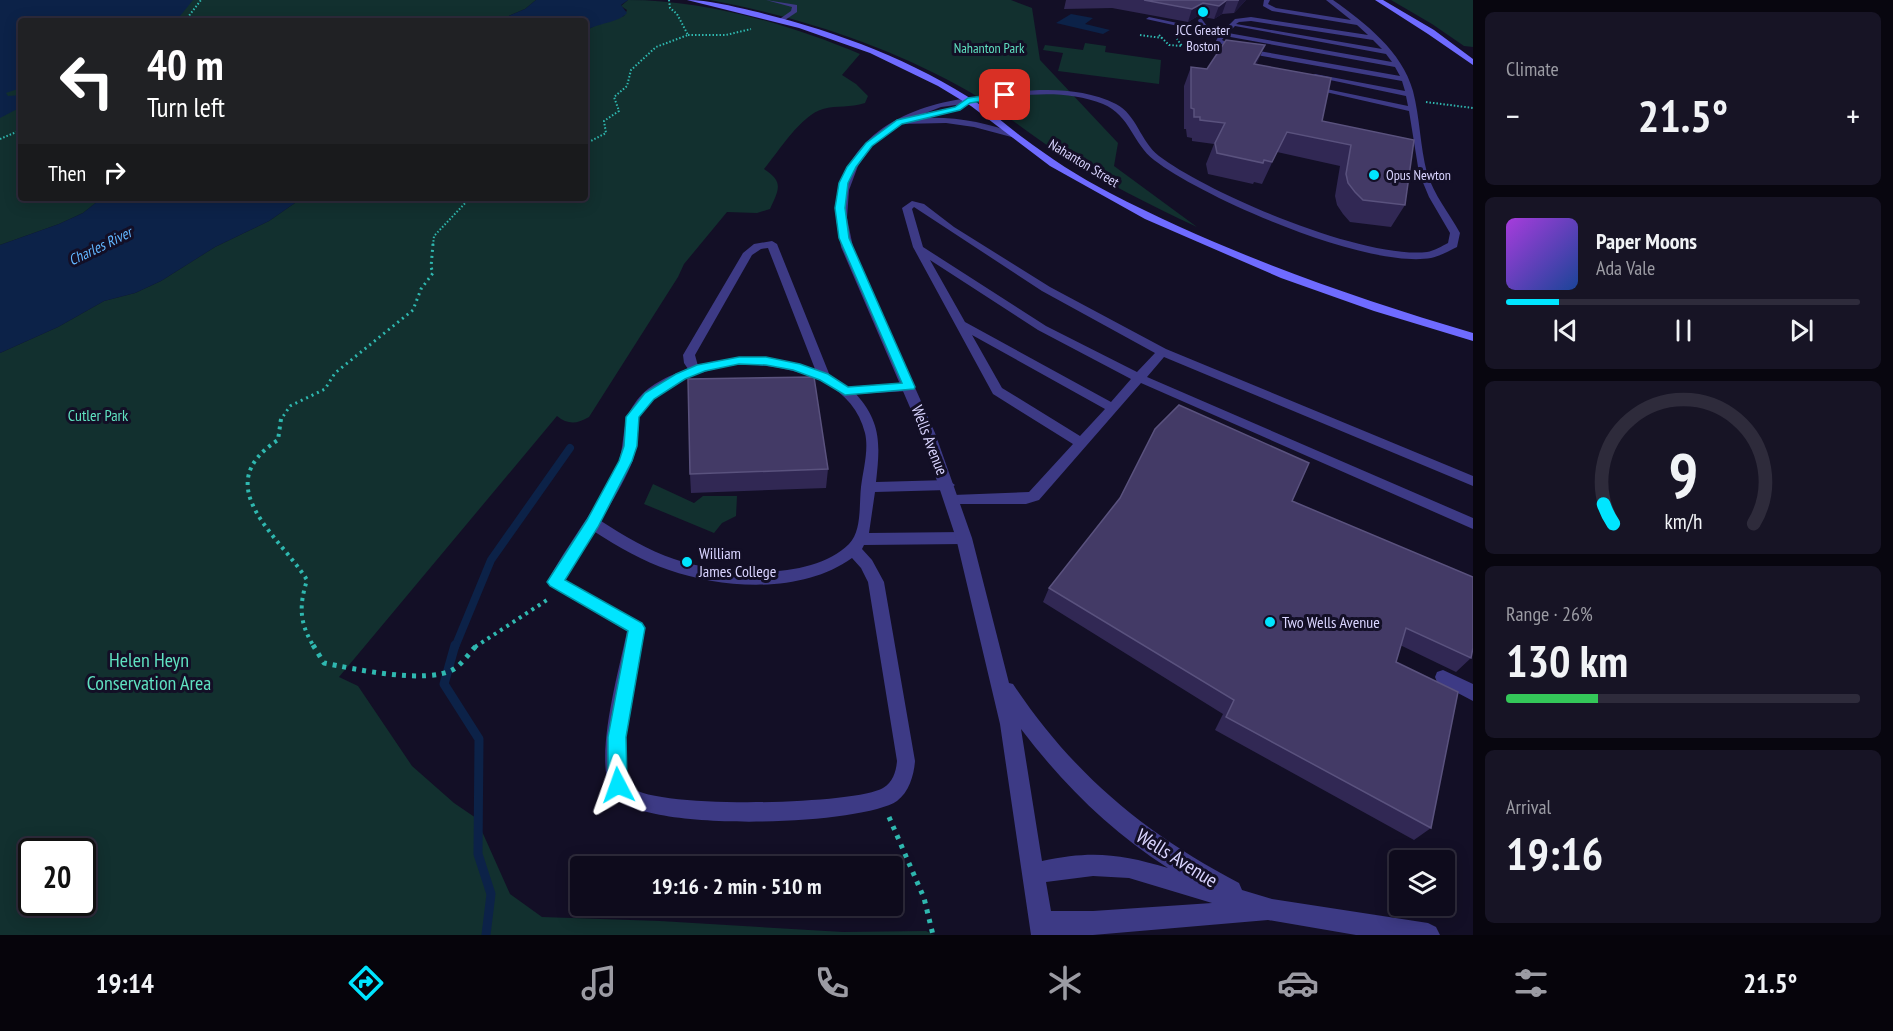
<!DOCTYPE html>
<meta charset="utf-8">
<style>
:root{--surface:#0e0b1c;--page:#171425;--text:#f1f3f6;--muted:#9b9ba3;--line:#2e2b3b;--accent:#00e5ff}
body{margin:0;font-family:"PT Sans Narrow",sans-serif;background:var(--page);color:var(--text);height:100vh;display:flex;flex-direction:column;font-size:22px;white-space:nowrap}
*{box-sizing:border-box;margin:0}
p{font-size:20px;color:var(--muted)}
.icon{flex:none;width:33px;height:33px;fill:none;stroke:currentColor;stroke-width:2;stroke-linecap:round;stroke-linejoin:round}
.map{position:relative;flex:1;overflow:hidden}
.sheet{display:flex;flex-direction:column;gap:12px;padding:12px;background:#08060f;width:420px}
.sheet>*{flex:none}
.guide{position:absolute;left:18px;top:18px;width:570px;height:183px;border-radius:6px;box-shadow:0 3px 15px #0003,0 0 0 2px var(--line);background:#202124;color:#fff;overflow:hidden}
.buttons{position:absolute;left:1389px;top:850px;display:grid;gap:12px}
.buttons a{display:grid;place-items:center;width:66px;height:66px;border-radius:6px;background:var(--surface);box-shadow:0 3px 15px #0003,0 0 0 2px var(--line);font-size:30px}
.speed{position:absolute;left:18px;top:838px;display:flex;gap:12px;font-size:30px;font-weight:700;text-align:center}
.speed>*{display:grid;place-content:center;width:78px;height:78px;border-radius:50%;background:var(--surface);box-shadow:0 3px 15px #0003,0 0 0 2px var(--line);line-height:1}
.speed .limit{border:3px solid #111;border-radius:9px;background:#fff;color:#111}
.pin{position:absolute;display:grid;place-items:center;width:51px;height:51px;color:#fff;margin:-26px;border-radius:12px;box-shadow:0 3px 9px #0006}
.me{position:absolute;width:66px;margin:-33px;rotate:356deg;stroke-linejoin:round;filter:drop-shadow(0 0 4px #0008)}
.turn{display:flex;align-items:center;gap:21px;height:126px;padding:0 30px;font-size:27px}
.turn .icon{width:78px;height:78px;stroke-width:2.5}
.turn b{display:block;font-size:42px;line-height:51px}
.then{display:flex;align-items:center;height:57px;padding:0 30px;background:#0003;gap:12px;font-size:22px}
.big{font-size:45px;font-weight:800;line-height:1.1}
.sheet .tile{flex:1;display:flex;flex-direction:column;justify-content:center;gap:9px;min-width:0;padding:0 21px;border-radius:9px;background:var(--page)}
.sheet .dial{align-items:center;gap:0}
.dial svg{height:156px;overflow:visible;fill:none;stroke:var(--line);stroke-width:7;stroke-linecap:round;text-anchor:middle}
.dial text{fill:var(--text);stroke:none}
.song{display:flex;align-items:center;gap:18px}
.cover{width:72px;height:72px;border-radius:9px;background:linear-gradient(135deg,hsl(280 70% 55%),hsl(220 70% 35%))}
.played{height:6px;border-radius:3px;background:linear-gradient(90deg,var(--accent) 15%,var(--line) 15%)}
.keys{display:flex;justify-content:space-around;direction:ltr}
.heat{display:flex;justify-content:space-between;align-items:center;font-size:33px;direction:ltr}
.charge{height:9px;border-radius:4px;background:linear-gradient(90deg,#34c759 26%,var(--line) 0)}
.trip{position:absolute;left:570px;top:856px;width:333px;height:60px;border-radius:6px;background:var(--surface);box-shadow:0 3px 15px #0003,0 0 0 2px var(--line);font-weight:800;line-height:60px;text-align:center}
.dock{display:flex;height:96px;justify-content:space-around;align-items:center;background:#06040b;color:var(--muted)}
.dock .icon{width:42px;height:42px}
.dock .on{color:var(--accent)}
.dock b{font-size:27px;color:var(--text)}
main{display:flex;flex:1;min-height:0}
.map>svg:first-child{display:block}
</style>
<main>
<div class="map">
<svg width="1473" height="935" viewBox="0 0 1473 935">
<rect width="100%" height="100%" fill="#130f26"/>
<path fill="#12302f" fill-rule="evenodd" d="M0,0h536l-11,9 -28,12h-476v177h81l-19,15 -24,11 -59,21z
M628,0c78,0 160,24 232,54l-18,21 14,9 12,12 -3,7c-15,5 -28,2 -42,6 -22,6 -44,42 -59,60 20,13 15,20 6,40l-13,4 -30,-1 -43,52 -6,13 -89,140c-12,7 -21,8 -32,-1l-218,261 19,9 54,80 42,37 22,15 34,76 32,23 118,4 183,11 83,-1 9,4h-935v-582l58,-26 46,-26 31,-8 26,-12 54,-34 54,-26 33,-23h283v-167l13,-7 26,-8 3,-6 -6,-4zM32,852h50v51h-50z
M710,0h301l21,8 8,52 78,83 -4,23 83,61c-47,-22 -93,-45 -137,-73 -34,-22 -65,-49 -101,-68 -79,-43 -161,-69 -249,-86z
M1391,0h82v47l-9,-1 -32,-22z
M1085,43l21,3 -1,6 56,8 -2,24 -101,-13 5,-18 -20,-3 2,-5 38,5z
M653,484l41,19 9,-7h34l-1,20 -14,7 -8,10 -70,-29z"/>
<path fill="#0c2248" d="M0,0h193l-17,21h-155v67l-15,5 2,3 13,-1v12l-21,11z
M536,0h92l-7,5 6,8c-9,10 -30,10 -42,18v-10h-88l28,-12z
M1071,14l22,4 -8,6 25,6 -7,4 -47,-11z
M102,198h200l-33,23 -54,26 -54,34 -26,12 -31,8 -46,26 -58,26v-108l59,-21 24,-11z"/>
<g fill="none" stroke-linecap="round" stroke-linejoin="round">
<path stroke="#0c2248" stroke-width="8" d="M455,647l36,-87 79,-112"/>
<path stroke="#0c2248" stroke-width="9" d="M455,645l-11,39 35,55 -1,115 13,40 -5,41"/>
<path stroke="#2fb8b0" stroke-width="2" stroke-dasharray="1.5 2" stroke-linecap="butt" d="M185,21l16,-21
M688,35h38l25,-6
M1140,35l22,3
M1159,35l10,10 13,1 -5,-7
M1426,102l47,6
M0,139l21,-9
M585,144l21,-11 -2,-12 15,-10 -5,-14 13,-11 4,-16 25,-23 32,-12 -11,-21 -7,-6 -1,-8
M433,245l1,-9 36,-38"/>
<path stroke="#2fb8b0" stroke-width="3" stroke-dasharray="2 4" stroke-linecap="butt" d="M280,421l10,-15 35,-17 10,-16 78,-63 8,-21 12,-16 -2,-6 2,-23"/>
<path stroke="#2fb8b0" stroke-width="4" stroke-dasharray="3 4.5" stroke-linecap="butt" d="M281,419l-3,21c-71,46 1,95 29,140 -8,26 -8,42 7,67
M475,647l75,-49"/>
<path stroke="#2fb8b0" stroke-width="5" stroke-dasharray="4 6" stroke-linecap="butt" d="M313,645l11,18c30,6 103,22 130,6 8,-5 16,-17 23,-24
M889,817l35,81 9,37"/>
<path fill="#3d3a85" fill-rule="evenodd" d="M766,0l31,5v7l-12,8h-4v-2l10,-7 1,-4z
M1264,0h6l-2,4 8,4 75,12 -25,-20h7c32,23 69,51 80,91 7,27 7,55 14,82 7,22 22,40 33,60l-3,14c-8,4 -17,9 -26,11 -63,11 -226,-59 -277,-98 -21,-16 -24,-45 -51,-56 -43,-17 -90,-8 -135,-1l-4,-2c7,-4 18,-4 26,-6 42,-6 87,-10 126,9 21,11 24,37 43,52 52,39 204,103 268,96 7,-1 15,-6 21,-9l2,-10 -21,-36 -10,-24 -10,-62 -101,-23 4,-2 96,20 -2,-10 -95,-20 4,-2 90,17 -3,-10 -168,-30 -18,-10 3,-6 -73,-16 3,-2 52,11 -3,-8 3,-2 8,11 13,3 13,-13 16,-2 117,18 -11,-10 -85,-14 -9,-5zM1251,21l122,19 9,9 -146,-25 3,-2zM1235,26l151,28 6,8 -164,-29zM1225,36l170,31 5,9 -164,-29 -14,-7z
M912,201l12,3 30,23 96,60 116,62 307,127v10l-309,-129 -17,20 326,141v11l-332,-146 -102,117 -13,4h-78l-2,-4 2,-4 5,-1 76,-3 44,-48 -80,-50 -80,-147 -11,-39zM914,207l128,84 113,62 -18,19 -91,-46 -123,-79 -11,-38zM930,260l108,70 93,49 -20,23 -146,-80zM972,335l133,74 -25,27 -78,-48z
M772,241l5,3 53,132 17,11 62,-4 6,4 -6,4 -53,3c26,29 24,52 20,88l72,-2 7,5 -7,5 -73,2 -6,41 95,-1 5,2 2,4 -2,4 -5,2 -100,1 -2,4 10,11 12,22 31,179c-1,14 -6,31 -18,40 -37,25 -266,33 -286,-9 -17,-36 8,-121 16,-161l-77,-45 -3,-4c21,-39 50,-74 69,-114 11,-23 3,-44 19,-65 12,-18 33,-27 53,-34l-4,-6 -1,-8 60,-102 11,-9zM768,248l47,121c-39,-14 -77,-15 -117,-3l-3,-11 57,-100 9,-6zM739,364c48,1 113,14 126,69 4,17 -2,37 -4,54 -2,17 1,44 -12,57 -38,38 -128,31 -175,15 -26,-9 -50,-23 -73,-38 11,-20 24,-40 32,-61 5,-14 0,-28 5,-41 12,-36 68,-49 101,-55zM595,532c23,15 48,29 74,38 55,19 133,24 183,-12l9,10 7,14 29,179c-1,11 -4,21 -14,27 -28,17 -237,22 -255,-3 -15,-21 11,-129 16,-157l-2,-5 -78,-43z
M1443,670l30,14v17l-36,-19 -2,-5 2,-5z"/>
<path fill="#3d3a85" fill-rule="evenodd" d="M968,98l3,1v4l-30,4 -31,12c38,-4 74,2 109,16v4l-45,-12 -28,-4 -46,1 -8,5 -20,17 -14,20 -9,24 -2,28 6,29 82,186 37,105 37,145 4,1c60,90 131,149 226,199l3,7 30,9 156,24 8,4 4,8h-84l-88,-15 -175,15h-62l-31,-211 -44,-186 -35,-105 -80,-186c-1,-10 -5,-22 -5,-32 3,-75 65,-108 132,-117zM1021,729c41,54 89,102 147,139 -47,-14 -76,-18 -126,-7zM1093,876l36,2 83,25 -119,8h-42l-5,-29z"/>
<path fill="#6f6bff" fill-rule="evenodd" d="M687,0c22,0 44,6 66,11 79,19 159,48 226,93 15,10 28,22 43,33 28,21 57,40 88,56 116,60 238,103 363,140v8l-99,-30 -93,-33 -136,-59 -95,-53 -79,-60 -33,-20 -68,-33 -71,-25z
M1375,0h8l51,30 39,29v6l-45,-31z"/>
</g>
<path fill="#312854" d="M1066,0h180l-12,13 -12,1 -8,5 -16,-3 -10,6 -76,-14 -48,1z
M1257,64l65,57 92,19 -9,65 -14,22 -41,-5 -7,-8 -6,-9 -2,-9 5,-30 -63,-14 -15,32 -8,-2 -1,2 -45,-10 -2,-10 8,-20 -22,-3v-3l-5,-1 -1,-8h-2v-43l7,-19 16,2z
M828,469l-2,19 -135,5 -1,-19z
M1292,501l179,157 -15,14 -56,-27 -4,17 35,166 -17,12 -199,-110 8,-16 -180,-112 6,-14z"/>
<path fill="#1d163a" d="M1227,0l-5,14 -8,5 5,-13z
M1239,0h7l-12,13z
M1203,3l-5,13 -10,6 4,-13z
M1265,45l-8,19 -11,19 8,-19z"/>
<path fill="#433a66" stroke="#5a527e" stroke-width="1.5" d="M1144,0h95h-12l-8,6 -16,-3 -11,6z
M1226,40l39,5 -11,19 77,14 -9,43 92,19 -9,65 -42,-5 -8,-8 -7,-9 -2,-9 5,-29 -64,-13 -15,30 -8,-2 -1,3 -46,-10 -2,-10 10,-20 -25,-3v-3h-6v-8l-3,-1v-41l16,2z
M814,377l14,92 -138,5 -2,-95z
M1179,405l130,58 -17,38 181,76v71l-2,10 -65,-30 -10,34 62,30 -27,136 -205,-111 8,-17 -185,-112 71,-90 35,-69z"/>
<path fill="#00e5ff" stroke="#0095a6" stroke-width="1.5" d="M1005,93l4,2 -1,2 -38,6 -10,7 -58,14 -30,22 -16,21 -8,16 -3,25 4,30 66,149 -1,2 -69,6 -25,-15 -27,-10 -27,-5 -27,-1 -34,7 -20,8 -31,20 -15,18 -2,29 -5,15 -34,66 -33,53 77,43 3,5 -19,109 1,48 -3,7 -6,3 -7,-3 -3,-7v-48l20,-106 -78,-45 -3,-4 40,-62 32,-59 5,-15 2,-29 19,-24 31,-19 21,-9 42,-8h27l34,7 28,10 20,13 54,-4 -63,-145 -4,-30 4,-25 8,-16 19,-24 31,-23 58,-13 13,-9z"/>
<g fill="#00e5ff" stroke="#130f26" stroke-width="2">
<circle cx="1203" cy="12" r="6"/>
<circle cx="1374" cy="175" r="6"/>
<circle cx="687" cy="562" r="6"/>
<circle cx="1270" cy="622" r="6"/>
</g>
<g text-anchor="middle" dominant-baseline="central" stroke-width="6" stroke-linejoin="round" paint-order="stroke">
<g font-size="14" fill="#d9d4ff" stroke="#130f26">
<text x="1203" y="30">JCC Greater<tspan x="1203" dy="16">Boston</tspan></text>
<text x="1386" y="175" text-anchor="start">Opus Newton</text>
</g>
<g font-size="14" fill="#5fe0c0" stroke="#130f26">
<text x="989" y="48">Nahanton Park</text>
</g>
<g font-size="14" fill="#d9d4ff" stroke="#130f26">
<text transform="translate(1084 163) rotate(31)">Nahanton Street</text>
</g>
<g font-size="15" font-style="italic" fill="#62b6ff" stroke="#130f26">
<text transform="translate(100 246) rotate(-26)">Charles River</text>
</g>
<g font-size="16" fill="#5fe0c0" stroke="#130f26">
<text x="98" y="415">Cutler Park</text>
</g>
<g font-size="16" fill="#d9d4ff" stroke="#130f26">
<text transform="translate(930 440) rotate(69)">Wells Avenue</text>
</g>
<g font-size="16" fill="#d9d4ff" stroke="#130f26" text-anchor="start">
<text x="699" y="553">William<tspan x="699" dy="18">James College</tspan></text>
<text x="1282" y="622">Two Wells Avenue</text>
</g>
<g font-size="20" fill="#5fe0c0" stroke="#130f26">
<text x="149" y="660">Helen Heyn<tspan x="149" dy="23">Conservation Area</tspan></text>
</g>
<g font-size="20" fill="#d9d4ff" stroke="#130f26">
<text transform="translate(1177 858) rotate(32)">Wells Avenue</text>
</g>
</g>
</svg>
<div class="buttons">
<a><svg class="icon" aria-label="layers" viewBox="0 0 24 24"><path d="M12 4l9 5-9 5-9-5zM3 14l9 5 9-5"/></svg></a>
</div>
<div class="speed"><div class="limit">20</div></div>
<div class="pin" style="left:1005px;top:95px;background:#d93025"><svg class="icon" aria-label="arrive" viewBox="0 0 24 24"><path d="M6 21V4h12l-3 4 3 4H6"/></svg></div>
<svg class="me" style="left:618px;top:785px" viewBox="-20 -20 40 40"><path d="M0-17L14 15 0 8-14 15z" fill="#00e5ff" stroke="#fff" stroke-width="4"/></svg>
<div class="trip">19:16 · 2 min · 510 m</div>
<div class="guide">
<div class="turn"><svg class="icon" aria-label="left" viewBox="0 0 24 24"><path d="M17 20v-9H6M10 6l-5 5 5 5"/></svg><div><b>40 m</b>Turn left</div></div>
<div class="then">Then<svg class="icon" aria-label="right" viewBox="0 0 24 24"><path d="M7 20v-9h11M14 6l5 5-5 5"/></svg></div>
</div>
</div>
<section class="sheet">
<div class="tile"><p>Climate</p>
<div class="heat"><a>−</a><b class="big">21.5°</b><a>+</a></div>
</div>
<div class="tile">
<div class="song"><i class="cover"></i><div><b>Paper Moons</b><p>Ada Vale</p></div></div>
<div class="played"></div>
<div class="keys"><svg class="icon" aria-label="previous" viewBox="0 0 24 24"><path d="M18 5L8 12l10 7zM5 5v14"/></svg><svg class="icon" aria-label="pause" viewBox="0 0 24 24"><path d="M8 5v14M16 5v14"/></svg><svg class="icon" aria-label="next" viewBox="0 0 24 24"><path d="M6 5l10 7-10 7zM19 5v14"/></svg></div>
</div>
<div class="tile dial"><svg viewBox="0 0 100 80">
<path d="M14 69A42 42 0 1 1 86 69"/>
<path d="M14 69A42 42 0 0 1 9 59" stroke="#00e5ff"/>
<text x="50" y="56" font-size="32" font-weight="700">9</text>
<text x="50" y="72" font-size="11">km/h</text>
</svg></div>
<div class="tile"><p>Range · 26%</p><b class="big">130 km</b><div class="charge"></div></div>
<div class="tile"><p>Arrival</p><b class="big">19:16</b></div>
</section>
</main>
<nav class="dock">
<b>19:14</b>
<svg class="icon on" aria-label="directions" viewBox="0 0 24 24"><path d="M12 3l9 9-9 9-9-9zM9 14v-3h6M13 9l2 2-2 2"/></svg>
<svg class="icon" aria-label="music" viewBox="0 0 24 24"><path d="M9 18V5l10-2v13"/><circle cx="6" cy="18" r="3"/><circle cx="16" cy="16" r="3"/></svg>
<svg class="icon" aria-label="phone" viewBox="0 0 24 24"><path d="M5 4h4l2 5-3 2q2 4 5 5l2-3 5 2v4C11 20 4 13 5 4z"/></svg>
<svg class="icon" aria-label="climate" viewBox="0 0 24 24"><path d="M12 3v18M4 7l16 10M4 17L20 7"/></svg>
<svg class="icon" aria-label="car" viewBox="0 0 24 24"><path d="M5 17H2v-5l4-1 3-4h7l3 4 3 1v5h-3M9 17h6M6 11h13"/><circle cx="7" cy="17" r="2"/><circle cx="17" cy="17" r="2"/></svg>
<svg class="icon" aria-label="filters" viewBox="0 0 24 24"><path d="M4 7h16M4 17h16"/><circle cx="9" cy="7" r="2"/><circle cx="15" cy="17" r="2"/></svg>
<b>21.5°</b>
</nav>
